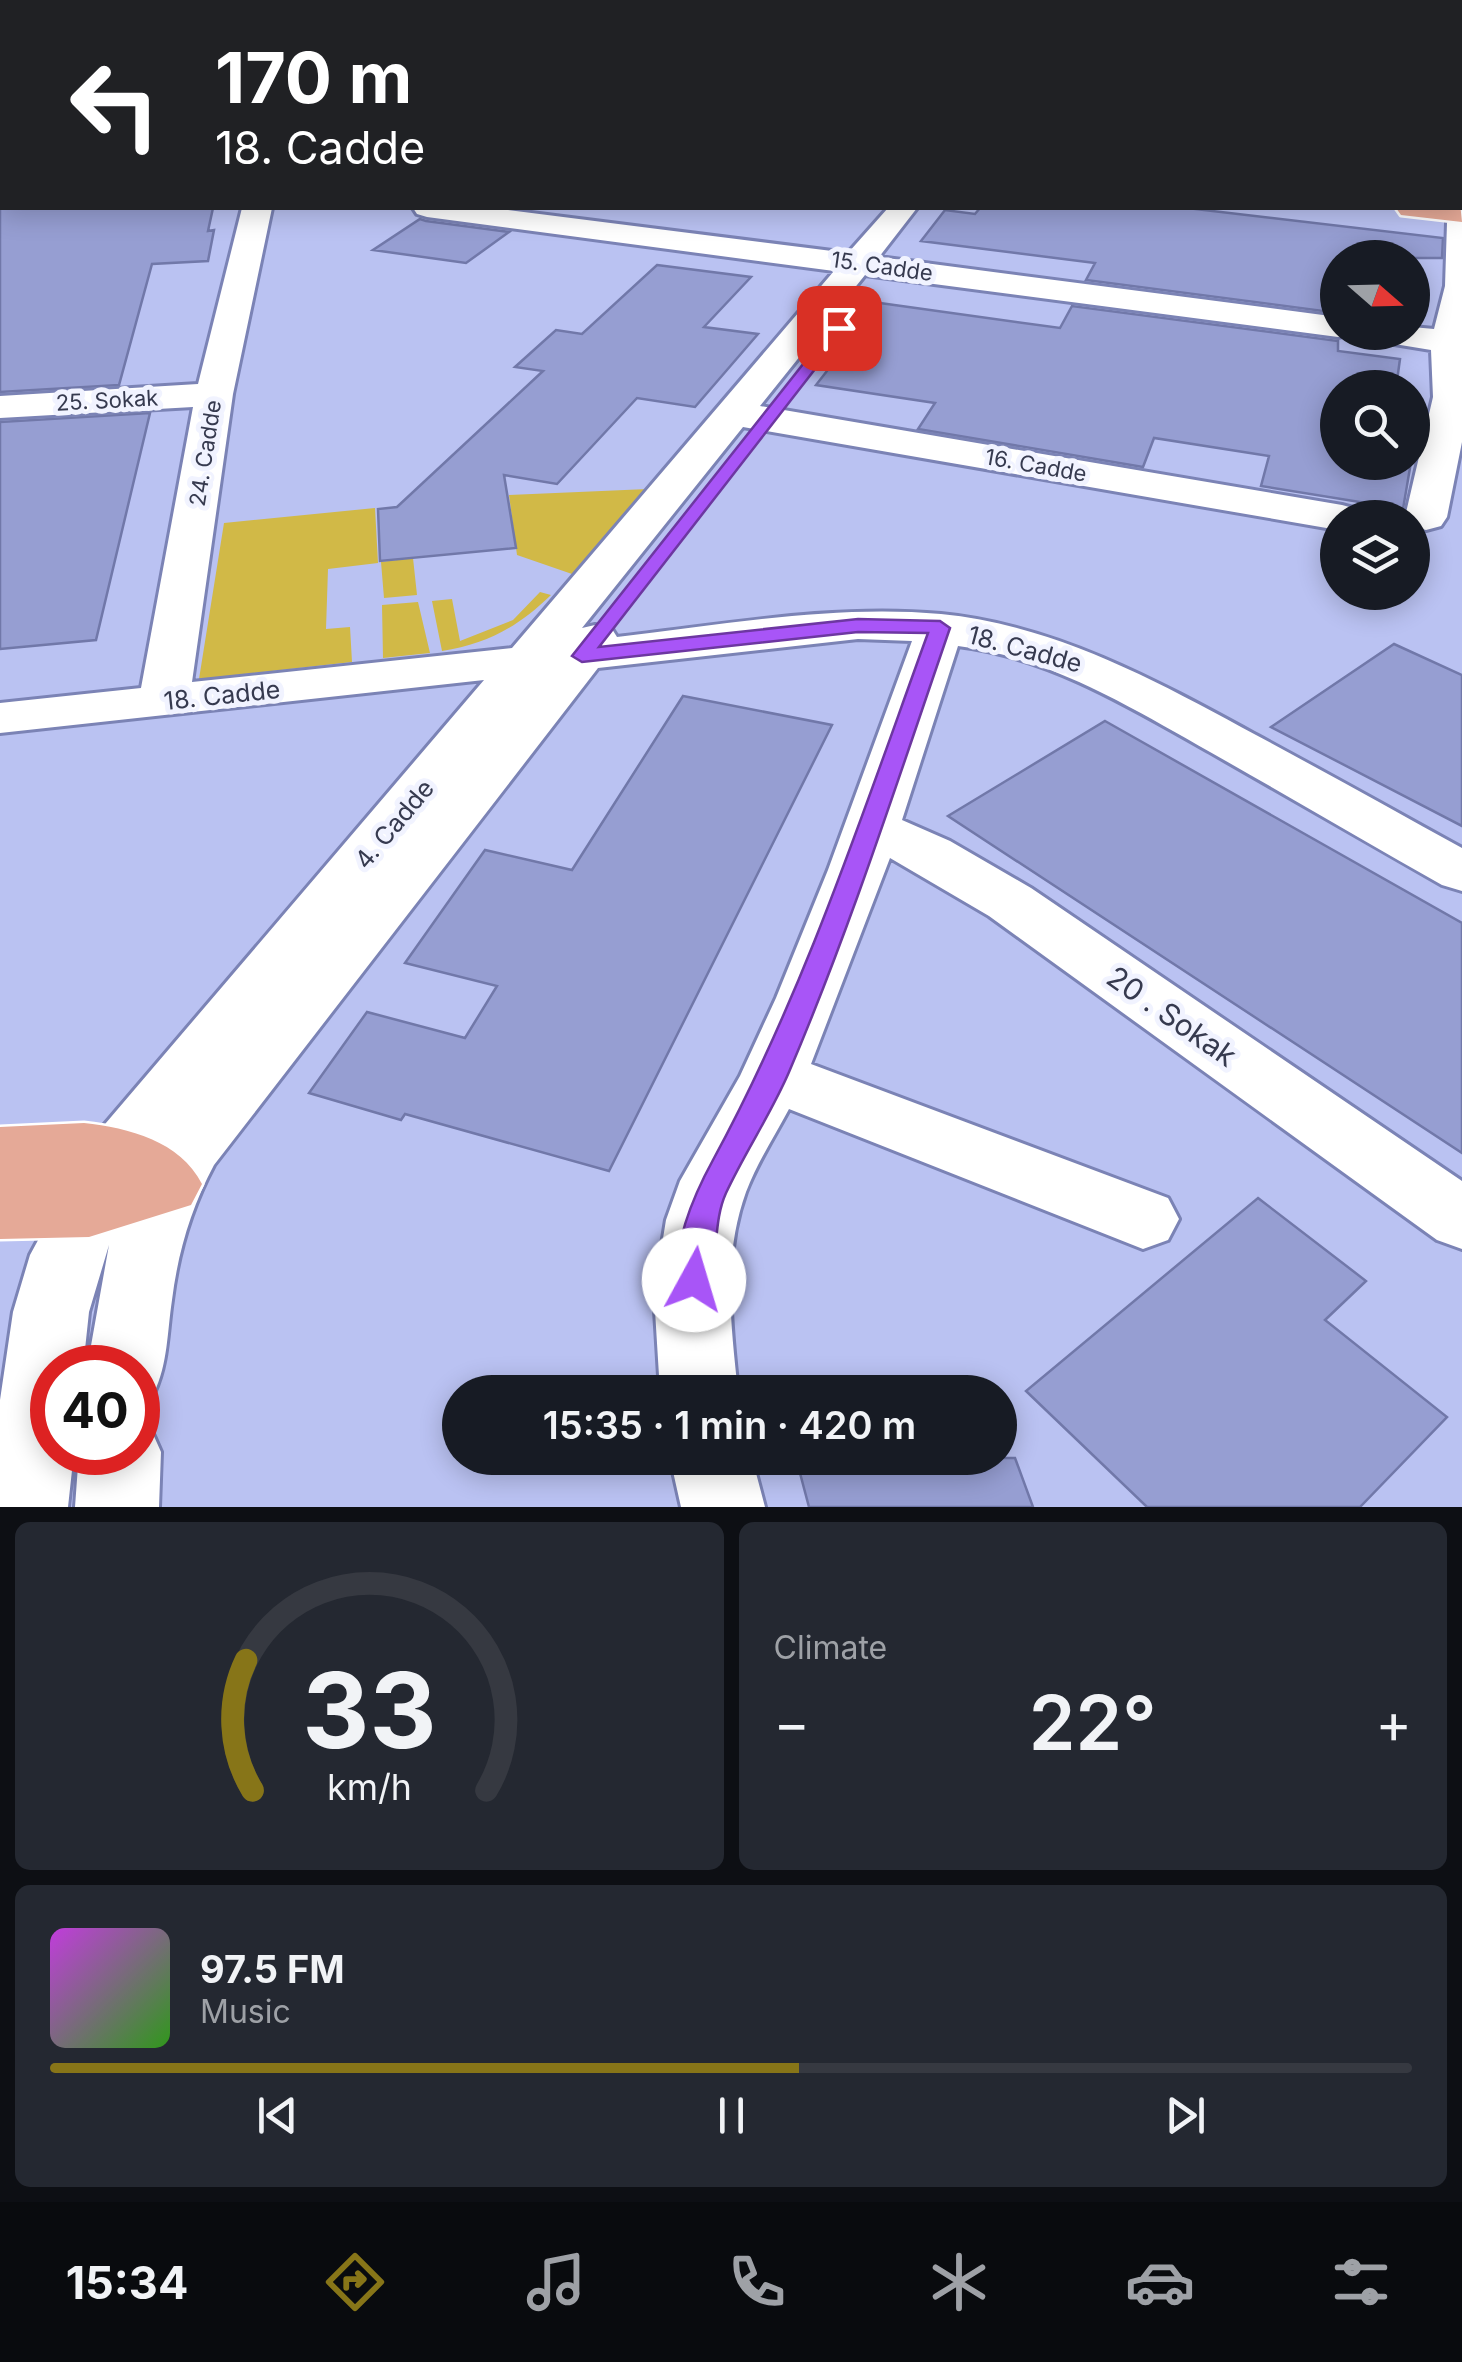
<!DOCTYPE html>
<meta charset="utf-8">
<style>
:root{--surface:#171b24;--page:#242831;--text:#f1f3f6;--muted:#9ea1a6;--line:#363941;--accent:#877518}
body{margin:0;font-family:Inter,sans-serif;background:var(--page);color:var(--text);height:100vh;display:flex;flex-direction:column;font-size:38px;white-space:nowrap}
*{box-sizing:border-box;margin:0}
p{font-size:32px;color:var(--muted)}
.icon{flex:none;width:55px;height:55px;fill:none;stroke:currentColor;stroke-width:2;stroke-linecap:round;stroke-linejoin:round}
.map{position:relative;height:1507px;overflow:hidden}
.side{display:flex;flex-direction:column;gap:15px;padding:15px;background:#0d0f14;flex:1}
.side>*{flex:none}
.top-card{position:absolute;left:0px;top:0px;width:1462px;height:210px;box-shadow:0 5px 25px #0003;background:#202124;color:#fff;overflow:hidden}
.needle{width:65px;rotate:110deg}
.buttons{position:absolute;left:1320px;top:240px;display:grid;gap:20px}
.buttons a{display:grid;place-items:center;width:110px;height:110px;border-radius:50%;background:var(--surface);box-shadow:0 5px 25px #0003;font-size:50px}
.speed{position:absolute;left:30px;top:1345px;display:flex;gap:20px;font-size:50px;font-weight:700;text-align:center}
.speed>*{display:grid;place-content:center;width:130px;height:130px;border-radius:50%;background:var(--surface);box-shadow:0 5px 25px #0003;line-height:1}
.speed .limit{border:15px solid #d22;background:#fff;color:#111}
.pin{position:absolute;display:grid;place-items:center;width:85px;height:85px;color:#fff;margin:-42px;border-radius:20px;box-shadow:0 5px 15px #0006}
.me{position:absolute;width:110px;margin:-55px;rotate:6deg;stroke-linejoin:round;filter:drop-shadow(0 0 8px #0008)}
.turn{display:flex;align-items:center;gap:35px;height:210px;padding:0 50px;font-size:45px}
.turn .icon{width:130px;height:130px;stroke-width:2.5}
.turn b{display:block;font-size:70px;line-height:85px}
.big{font-size:75px;font-weight:600;line-height:1.1}
.side .card{flex:1;display:flex;flex-direction:column;justify-content:center;gap:15px;min-width:0;padding:0 35px;border-radius:15px;background:var(--page)}
.side .dial{align-items:center;gap:0}
.dial svg{height:260px;overflow:visible;fill:none;stroke:var(--line);stroke-width:7;stroke-linecap:round;text-anchor:middle}
.dial text{fill:var(--text);stroke:none}
.song{display:flex;align-items:center;gap:30px}
.cover{width:120px;height:120px;border-radius:15px;background:linear-gradient(135deg,hsl(290 70% 55%),hsl(110 70% 35%))}
.played{height:10px;border-radius:5px;background:linear-gradient(90deg,var(--accent) 55%,var(--line) 55%)}
.keys{display:flex;justify-content:space-around;direction:ltr}
.heat{display:flex;justify-content:space-between;align-items:center;font-size:55px;direction:ltr}
.side .tiles{flex:1;display:grid;gap:15px;grid-template-columns:1fr 1fr}
.card:last-child{grid-column:span 2}
.trip{position:absolute;left:442px;top:1375px;width:575px;height:100px;border-radius:50px;background:var(--surface);box-shadow:0 5px 25px #0003;font-weight:600;line-height:100px;text-align:center}
.dock{display:flex;height:160px;justify-content:space-around;align-items:center;background:#090b0e;color:var(--muted)}
.dock .icon{width:70px;height:70px}
.dock .on{color:var(--accent)}
.dock b{font-size:45px;color:var(--text)}
.map>svg:first-child{display:block}
</style>
<div class="map">
<svg width="1462" height="1507" viewBox="0 0 1462 1507">
<rect width="100%" height="100%" fill="#c9d0fc"/>
<path fill="#bac2f2" fill-rule="evenodd" d="M0,0l605,2h-603v206h1458l2,-82v1381h-1462zM1338,258h74v74h-74zM1338,388h74v74h-74zM1338,518h74v74h-74zM52,1368h86v84h-86zM460,1392h540v66h-540z"/>
<path fill="#d1b947" d="M648,489l-76,85 -55,-19 -8,-60z
M375,508l3,55 -50,6 -2,60 24,-2 2,35 -153,17 25,-156z
M413,558l4,37 -33,3 -3,-36z
M540,592l11,3c-33,32 -64,49 -109,56l-10,-50 20,-2 8,42 53,-21z
M418,602l12,51 -47,5 -1,-53z"/>
<path fill="#969ed2" stroke="#7178a9" stroke-width="2.5" d="M0,208h213l-5,23 6,-1 -6,31 -56,3 -33,121 -119,7z
M980,208h207l256,30 -1,20h-104v55l-252,-33 9,-17 -174,-22 24,-31 30,4z
M420,219l6,2 83,11 -43,31 -93,-13z
M657,265l94,12 -47,50 54,7 -63,73 -58,-9 -80,86 -53,-9 12,73 -136,13 -2,-52 19,-2 146,-136 -28,-4 41,-37 26,4z
M880,303l180,25 12,-22 266,35v10l62,8 -4,29h-58v74h73l-8,47 -142,-23 8,-30 -115,-18 -11,29 -225,-38 17,-26 -119,-18z
M150,413l-54,227 -96,9v-227z
M1394,644l68,31v151l-191,-99z
M683,696l149,29 -223,446 -204,-57 -4,6 -92,-27 58,-81 98,26 32,-52 -92,-23 80,-113 87,20z
M1105,721l357,202v230l-514,-337z
M1258,1198l108,83 -41,39 122,97 -87,90h-213l-121,-116z
M796,1458h219l18,49h-224z"/>
<g fill="none" stroke-linecap="round" stroke-linejoin="round">
<g stroke="#7b83b5" stroke-width="6">
<path id="minor" d="M304,0h44l2,2h-45z
M0,143h2v17h-2z
M242,208h30l-39,186 -41,288 320,-34 322,-377 -407,-54 -10,-3 -4,-6h79l356,45 40,-45h29l-38,49 459,60v15l12,2 -12,3 -473,-62 -105,131 582,99 15,4 6,9h-25v12l-595,-103 -161,201 13,-3 17,4 5,8c107,-12 217,-33 324,-23 114,11 216,67 315,121 69,37 137,75 206,113v43l-20,-6c-78,-44 -154,-89 -232,-133 -78,-44 -161,-95 -252,-106l-56,174 48,21 81,47 431,293v68l-25,-9 -448,-324 -99,-58 -79,206 357,134 11,21 -11,21 -25,9 -354,-140c-15,28 -32,54 -43,83 -24,66 -15,133 -8,200h-78l-6,-98 12,-74 14,-39 60,-105 36,-78 52,-128 84,-229 -54,-2 -260,29 -384,497c-23,43 -36,87 -42,135 -5,33 -4,63 -18,93l-16,6v-31h-51l22,-123 -20,67 -6,56h-31v84h22l-6,55h-68v-107l13,-88 17,-57 64,-118 390,-457 -484,53v-30l141,-15 52,-281 -193,11v-22l198,-12z
M1462,214v228l-15,75 -6,9 -15,4 -14,-4v-8l-7,-1 28,-120 -2,-47 -67,-11 -5,-7h53v-5l22,2 11,-43 2,-63 4,-6z
M138,1420l11,5 12,27 -2,55h-84l4,-55h59z
M670,1458h82l13,49h-84z"/>
</g>
<g stroke="#fff" stroke-width="5">
<path id="major" d="M0,44h2v14h-2z
M1460,203l2,19 -61,-7 -5,-7h64z
M84,1123c45,5 96,18 118,61l-11,21 -102,32 -89,2v-112z"/>
</g>
<use href="#minor" fill="#fff" fill-rule="evenodd"/>
<use href="#major" fill="#e5a997" fill-rule="evenodd"/>
</g>
<path fill="#a855f7" stroke="#6d37a1" stroke-width="2.5" d="M834,325l13,3 -248,319 259,-28 82,2 10,7c-51,148 -99,299 -161,444 -18,42 -44,80 -63,121 -14,31 -6,67 -21,97l-11,4 -11,-4c-17,-35 13,-99 30,-130 91,-167 150,-348 215,-527l-70,-1 -276,30 -10,-6z"/>
<g text-anchor="middle" dominant-baseline="central" stroke-width="10" stroke-linejoin="round" paint-order="stroke">
<g font-size="22" fill="#363a4f" stroke="#f1f3ff">
<text transform="translate(882 266) rotate(8)">15. Cadde</text>
<text transform="translate(107 400) rotate(-3)">25. Sokak</text>
<text transform="translate(205 453) rotate(-81)">24. Cadde</text>
<text transform="translate(1036 465) rotate(10)">16. Cadde</text>
</g>
<g font-size="25" fill="#363a4f" stroke="#f1f3ff">
<text transform="translate(1025 649) rotate(15)">18. Cadde</text>
<text transform="translate(222 695) rotate(-6)">18. Cadde</text>
<text transform="translate(394 824) rotate(-50)">4. Cadde</text>
</g>
<g font-size="30" fill="#363a4f" stroke="#f1f3ff">
<text transform="translate(1172 1016) rotate(35)">20 . Sokak</text>
</g>
</g>
</svg>
<div class="buttons">
<a><svg class="needle" viewBox="-14 -14 28 28"><path d="M0-13l5 13h-10z" fill="#e53935"/><path d="M0 13l5-13h-10z" fill="#9ea1a6"/></svg></a>
<a><svg class="icon" aria-label="search" viewBox="0 0 24 24"><circle cx="10" cy="10" r="6"/><path d="M15 15l6 6"/></svg></a>
<a><svg class="icon" aria-label="layers" viewBox="0 0 24 24"><path d="M12 4l9 5-9 5-9-5zM3 14l9 5 9-5"/></svg></a>
</div>
<div class="speed"><div class="limit">40</div></div>
<div class="pin" style="left:839px;top:328px;background:#d93025"><svg class="icon" aria-label="arrive" viewBox="0 0 24 24"><path d="M6 21V4h12l-3 4 3 4H6"/></svg></div>
<svg class="me" style="left:694px;top:1280px" viewBox="-20 -20 40 40"><circle r="19" fill="#fff"/><path d="M0-13L10 11 0 6-10 11z" fill="#a855f7"/></svg>
<div class="trip">15:35 · 1 min · 420 m</div>
<div class="top-card">
<div class="turn"><svg class="icon" aria-label="left" viewBox="0 0 24 24"><path d="M17 20v-9H6M10 6l-5 5 5 5"/></svg><div><b>170 m</b>18. Cadde</div></div>
</div>
</div>
<section class="side">
<div class="tiles">
<div class="card dial"><svg viewBox="0 0 100 80">
<path d="M14 69A42 42 0 1 1 86 69"/>
<path d="M14 69A42 42 0 0 1 12 29" stroke="#877518"/>
<text x="50" y="56" font-size="32" font-weight="700">33</text>
<text x="50" y="72" font-size="11">km/h</text>
</svg></div>
<div class="card"><p>Climate</p>
<div class="heat"><a>−</a><b class="big">22°</b><a>+</a></div>
</div>
<div class="card">
<div class="song"><i class="cover"></i><div><b>97.5 FM</b><p>Music</p></div></div>
<div class="played"></div>
<div class="keys"><svg class="icon" aria-label="previous" viewBox="0 0 24 24"><path d="M18 5L8 12l10 7zM5 5v14"/></svg><svg class="icon" aria-label="pause" viewBox="0 0 24 24"><path d="M8 5v14M16 5v14"/></svg><svg class="icon" aria-label="next" viewBox="0 0 24 24"><path d="M6 5l10 7-10 7zM19 5v14"/></svg></div>
</div>
</div>
</section>
<nav class="dock">
<b>15:34</b>
<svg class="icon on" aria-label="directions" viewBox="0 0 24 24"><path d="M12 3l9 9-9 9-9-9zM9 14v-3h6M13 9l2 2-2 2"/></svg>
<svg class="icon" aria-label="music" viewBox="0 0 24 24"><path d="M9 18V5l10-2v13"/><circle cx="6" cy="18" r="3"/><circle cx="16" cy="16" r="3"/></svg>
<svg class="icon" aria-label="phone" viewBox="0 0 24 24"><path d="M5 4h4l2 5-3 2q2 4 5 5l2-3 5 2v4C11 20 4 13 5 4z"/></svg>
<svg class="icon" aria-label="climate" viewBox="0 0 24 24"><path d="M12 3v18M4 7l16 10M4 17L20 7"/></svg>
<svg class="icon" aria-label="car" viewBox="0 0 24 24"><path d="M5 17H2v-5l4-1 3-4h7l3 4 3 1v5h-3M9 17h6M6 11h13"/><circle cx="7" cy="17" r="2"/><circle cx="17" cy="17" r="2"/></svg>
<svg class="icon" aria-label="filters" viewBox="0 0 24 24"><path d="M4 7h16M4 17h16"/><circle cx="9" cy="7" r="2"/><circle cx="15" cy="17" r="2"/></svg>
</nav>
